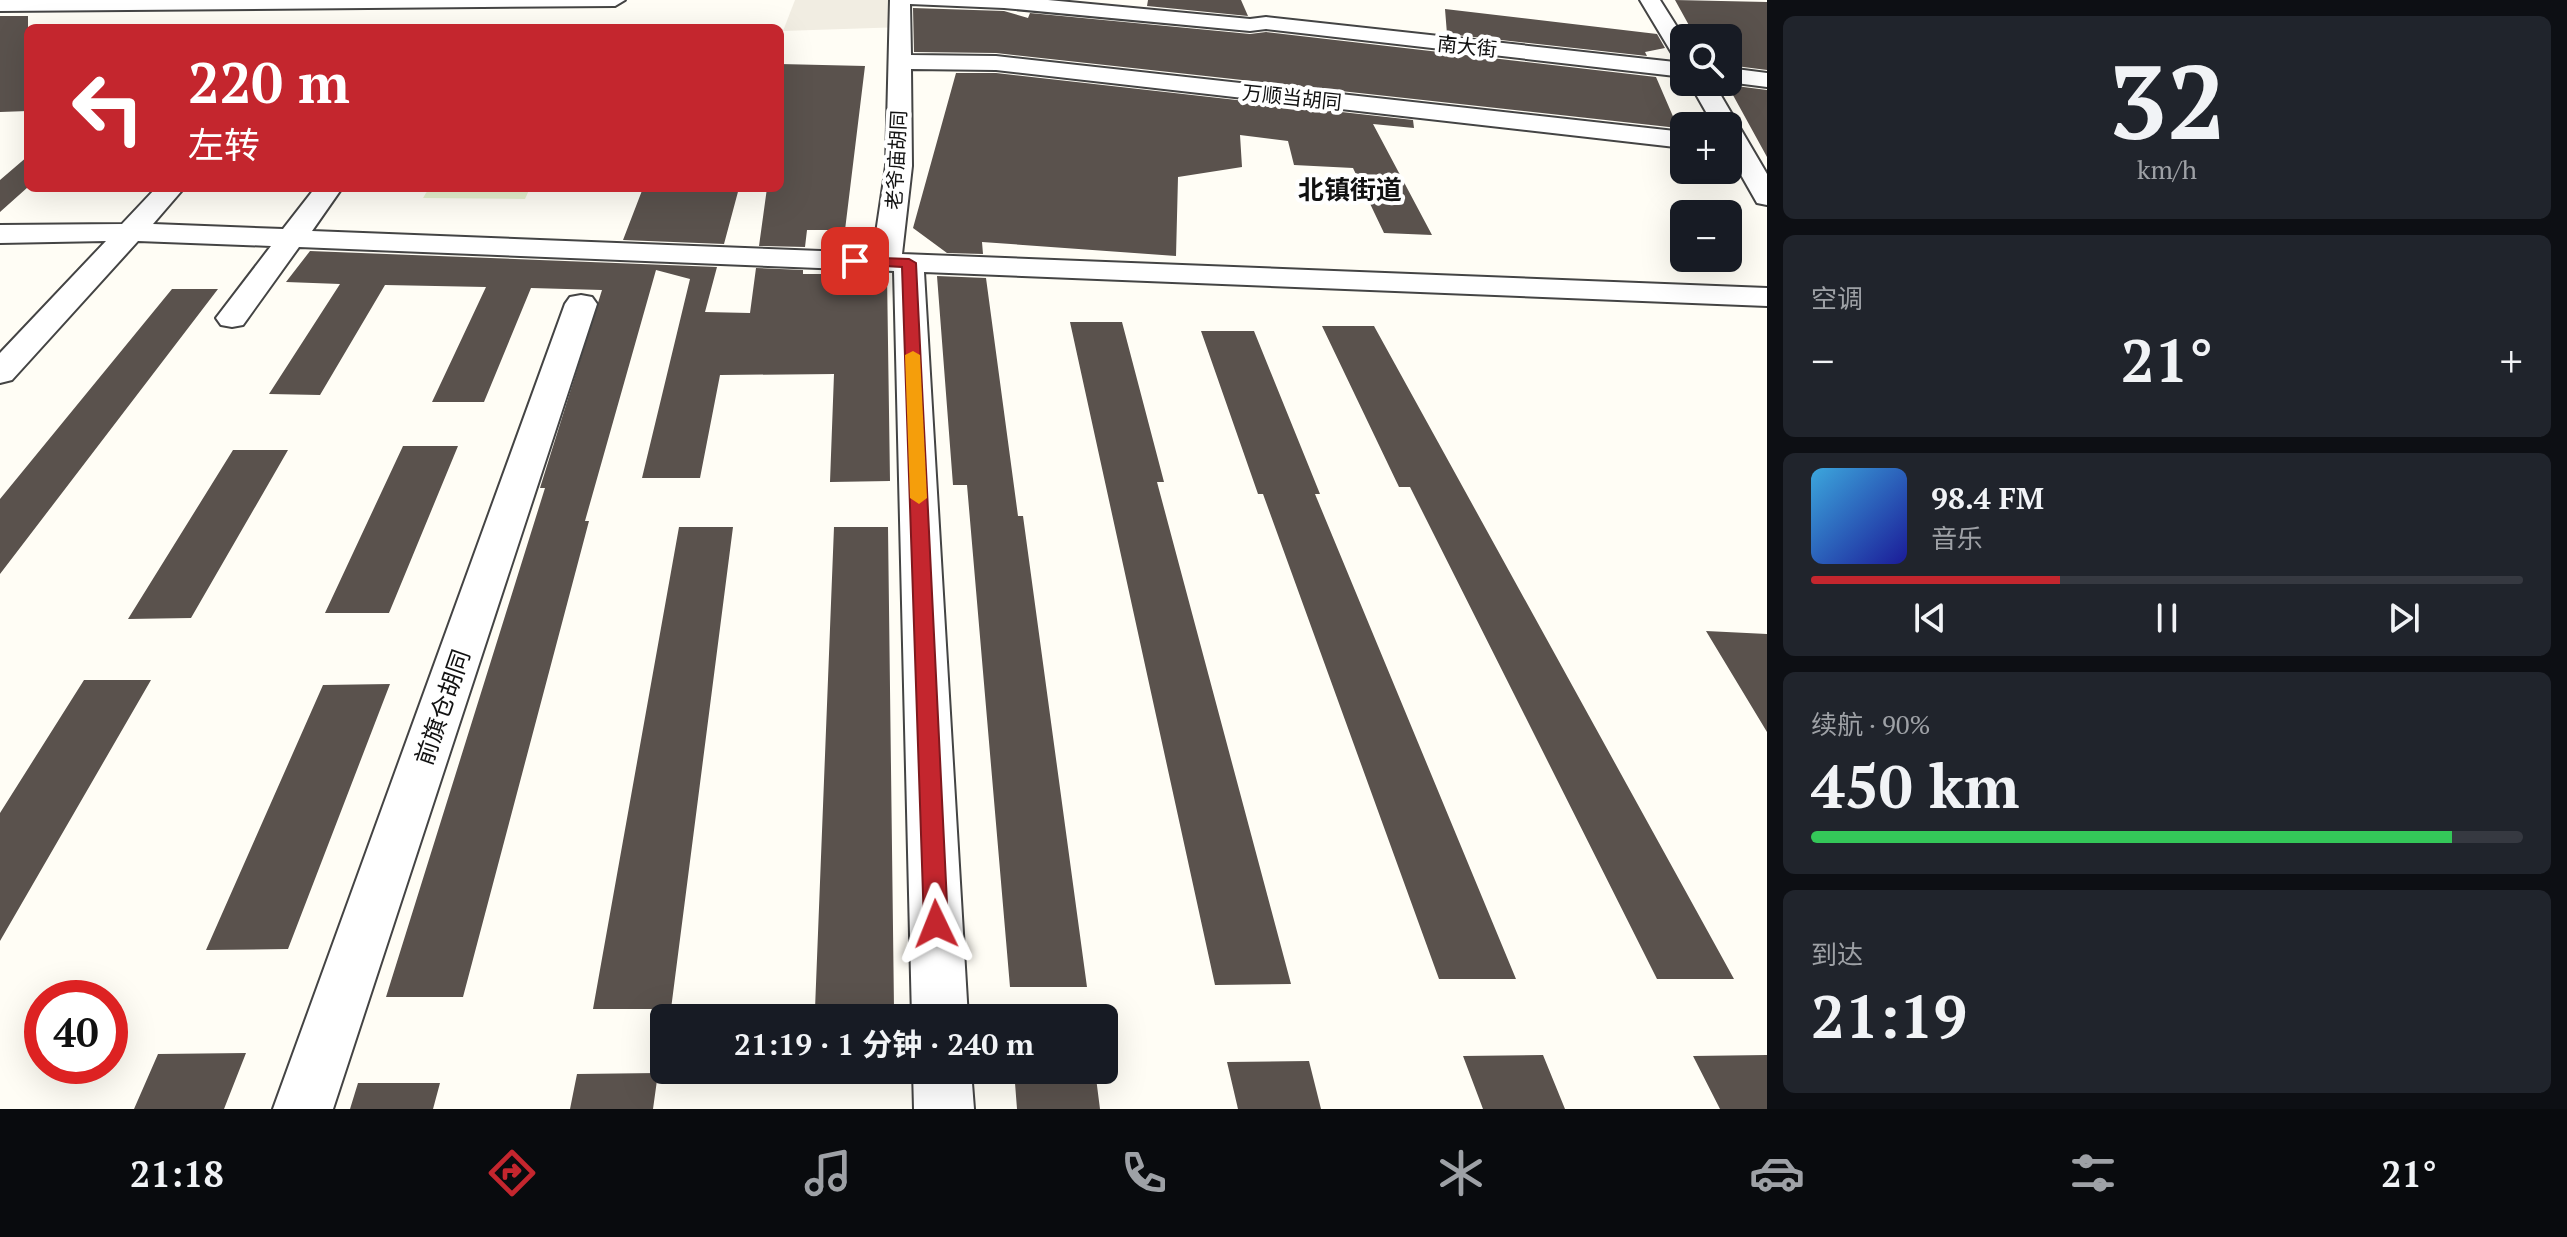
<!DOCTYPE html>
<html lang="zh">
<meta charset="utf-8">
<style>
:root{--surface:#171b24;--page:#20242c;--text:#f1f3f6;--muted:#9ea1a6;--line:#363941;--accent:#c4262e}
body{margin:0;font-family:"PT Serif","Noto Sans SC",serif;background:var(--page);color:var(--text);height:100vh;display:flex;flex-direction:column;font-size:30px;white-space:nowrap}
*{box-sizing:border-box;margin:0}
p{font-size:26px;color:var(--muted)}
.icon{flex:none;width:44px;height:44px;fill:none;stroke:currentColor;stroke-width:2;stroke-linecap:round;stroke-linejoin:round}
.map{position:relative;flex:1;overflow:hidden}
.details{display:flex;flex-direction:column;gap:16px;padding:16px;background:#0d0f14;width:800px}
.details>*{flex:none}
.top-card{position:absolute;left:24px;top:24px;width:760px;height:168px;border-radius:12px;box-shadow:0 8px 32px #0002;background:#c4262e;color:#fff;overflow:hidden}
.buttons{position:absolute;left:1670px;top:24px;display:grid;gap:16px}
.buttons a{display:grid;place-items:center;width:72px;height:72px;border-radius:12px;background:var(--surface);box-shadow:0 8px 32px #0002;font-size:40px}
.speed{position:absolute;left:24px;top:980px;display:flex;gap:16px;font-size:40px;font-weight:700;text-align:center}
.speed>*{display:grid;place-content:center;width:104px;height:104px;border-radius:50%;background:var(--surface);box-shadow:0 8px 32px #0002;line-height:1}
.speed .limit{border:12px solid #d22;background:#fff;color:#111}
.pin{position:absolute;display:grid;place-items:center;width:68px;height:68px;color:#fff;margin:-34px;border-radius:16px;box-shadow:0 4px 12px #0006}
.me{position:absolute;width:88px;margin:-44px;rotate:358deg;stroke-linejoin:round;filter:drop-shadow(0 0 6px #0008)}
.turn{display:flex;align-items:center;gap:28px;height:168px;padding:0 32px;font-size:36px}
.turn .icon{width:104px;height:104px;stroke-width:2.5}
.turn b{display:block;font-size:56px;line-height:68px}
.big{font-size:60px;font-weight:700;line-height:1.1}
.details .card{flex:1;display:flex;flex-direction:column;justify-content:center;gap:12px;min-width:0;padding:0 28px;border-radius:12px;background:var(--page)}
.details .dial{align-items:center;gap:0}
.dial b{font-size:104px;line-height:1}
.song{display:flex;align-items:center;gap:24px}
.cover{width:96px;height:96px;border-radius:12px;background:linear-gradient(135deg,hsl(200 70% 55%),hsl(240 70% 35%))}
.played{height:8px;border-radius:4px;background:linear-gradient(90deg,var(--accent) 35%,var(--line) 35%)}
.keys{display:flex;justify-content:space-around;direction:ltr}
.heat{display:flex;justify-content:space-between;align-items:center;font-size:44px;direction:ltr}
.charge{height:12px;border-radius:6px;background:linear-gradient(90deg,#34c759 90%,var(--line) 0)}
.trip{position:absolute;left:650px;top:1004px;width:468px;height:80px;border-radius:12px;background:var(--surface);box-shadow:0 8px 32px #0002;font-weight:700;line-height:80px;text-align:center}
.menu{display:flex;height:128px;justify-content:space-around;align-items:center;background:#090b0e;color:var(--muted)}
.menu .icon{width:56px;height:56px}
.menu .on{color:var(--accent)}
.menu b{font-size:36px;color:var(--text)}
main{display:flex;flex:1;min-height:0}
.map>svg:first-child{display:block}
</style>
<main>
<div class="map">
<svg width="1767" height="1109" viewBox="0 0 1767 1109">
<rect width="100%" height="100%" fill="#fffdf5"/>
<path fill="#e6f2cf" d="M429,188h101l-5,11 -102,-1z"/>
<path fill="#f1ede2" d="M795,0h109v27l-121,4z"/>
<path fill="#5a524d" d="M1148,0h93l7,16 -101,-10z
M1675,0l92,2v68l-39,-5v-27h-32z
M913,8l91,3 24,7 2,-5 220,21 16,-2 390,45 22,51 -682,-75 -82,-1z
M1445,9l212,25 8,14 -20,4 2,4 -200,-22z
M0,16h28v95l-28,1z
M780,64l85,2 -20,164h-38l-2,17 -46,-1 8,-58h13z
M956,73h40l417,47 1,8 -41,-4 59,111 -48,-2 -31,-65 -59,-3 -6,-24 -48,-6 2,32 -64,10 -2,79 -194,-14 1,12 -36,-1 -34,-25z
M1728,85l39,5v67l-39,-71z
M28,156v31l-28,25v-32z
M643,188h96l-15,56 -101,-4z
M310,251l407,16 -12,45 45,1 6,-45 47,2v4h84l3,207 -60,1 4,-108 -114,1 -20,103h-58l48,-199 -34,-9 -71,251h4l-126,476h-77l159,-509h-5l62,-198 -71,-2 -47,114h-52l54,-115 -101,-2 -65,110 -51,-1 71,-110 -54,-2z
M937,276l49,2 32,238h5l64,471h-77l-43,-502h-14z
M172,289h46l-218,285v-75z
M1070,322h52l42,160h-7l134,502 -76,1z
M1322,326h52l360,653h-77l-247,-492h-11z
M1201,331h53l66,163h-5l201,485h-77l-176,-485h-5z
M403,446h55l-69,167h-64z
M233,450h55l-97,168 -63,1z
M679,527h54l-62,482h-78z
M834,527h54l6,482h-79z
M1706,631l61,3v98z
M84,680h67l-151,261v-128z
M390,684l-102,265 -82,1 117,-265z
M246,1053l-22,56h-90l24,-55z
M1543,1055l22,54h-82l-20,-53z
M1767,1055v54h-47l-27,-53z
M1309,1061l12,48h-83l-11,-47z
M1014,1070h81l5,39h-83z
M658,1073l-5,36h-83l7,-35z
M358,1083h82l-7,26h-83z"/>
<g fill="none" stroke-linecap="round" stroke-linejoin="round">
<g stroke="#444" stroke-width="4">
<path id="minor" d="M0,0h625l-10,6 -615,5z
M890,0h158l202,19 16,-2 418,46v14l-418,-48 -16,2 -246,-23 -94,-4 1,51 85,1 688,76v16l-688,-78 -85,-1 1,97 -10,88 865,34v18l-843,-34 44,746h-56l-18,-747 -595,-24 -56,78 -11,2 -11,-2 -5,-7 55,-72 -133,-5 -126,139 -12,3v-30l106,-112 -106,2v-18l122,-1 34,-36h28l-31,36 130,5 32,-41h27l-30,43 561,22 13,-87z
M1640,0h20l24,38v24l-8,-2z
M1728,68l39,5v14l-39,-5z
M1689,82h24l54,92v31l-10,-2 -29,-51v-26h-14z
M581,295l11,2 5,7 -264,805h-60l292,-805 5,-7z
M913,1070h58l3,39h-60z"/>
</g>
<use href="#minor" fill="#fff" fill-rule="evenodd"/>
</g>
<path fill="#c4262e" stroke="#7f191e" stroke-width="2" d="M855,257l54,2 7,4 32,661 -3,8 -9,4 -8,-4 -4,-8 -22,-657 -52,-3 -2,-3z"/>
<path fill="#f59e0b" d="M913,351l7,4 7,143 -8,6 -9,-6 -5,-143z"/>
<g text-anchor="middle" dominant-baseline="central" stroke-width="8" stroke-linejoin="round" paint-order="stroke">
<g font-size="20" fill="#111" stroke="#fff">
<text transform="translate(1467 46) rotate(6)">南大街</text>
<text transform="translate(1292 97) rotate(6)">万顺当胡同</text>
<text transform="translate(896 160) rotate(-87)">老爷庙胡同</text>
</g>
<g font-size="24" fill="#111" stroke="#fff">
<text transform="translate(442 707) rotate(-71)">前旗仓胡同</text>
</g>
<g font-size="26" font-weight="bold" fill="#111" stroke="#fff">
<text x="1350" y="189">北镇街道</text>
</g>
</g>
</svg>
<div class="buttons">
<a><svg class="icon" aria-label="search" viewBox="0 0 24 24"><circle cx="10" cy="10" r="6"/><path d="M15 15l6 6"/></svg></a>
<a>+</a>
<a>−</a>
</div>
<div class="speed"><div class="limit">40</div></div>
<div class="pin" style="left:855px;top:261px;background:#d93025"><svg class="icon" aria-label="arrive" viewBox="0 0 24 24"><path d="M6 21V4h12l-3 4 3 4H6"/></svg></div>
<svg class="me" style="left:936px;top:924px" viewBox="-20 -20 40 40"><path d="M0-17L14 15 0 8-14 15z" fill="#c4262e" stroke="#fff" stroke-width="4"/></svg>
<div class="trip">21:19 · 1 分钟 · 240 m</div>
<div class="top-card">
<div class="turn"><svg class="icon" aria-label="left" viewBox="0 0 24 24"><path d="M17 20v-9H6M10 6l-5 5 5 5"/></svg><div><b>220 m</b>左转</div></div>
</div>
</div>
<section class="details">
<div class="card dial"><b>32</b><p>km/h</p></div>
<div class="card"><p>空调</p>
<div class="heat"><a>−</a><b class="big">21°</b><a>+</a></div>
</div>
<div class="card">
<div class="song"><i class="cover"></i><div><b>98.4 FM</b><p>音乐</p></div></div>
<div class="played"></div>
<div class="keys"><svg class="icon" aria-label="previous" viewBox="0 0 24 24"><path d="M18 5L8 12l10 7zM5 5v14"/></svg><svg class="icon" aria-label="pause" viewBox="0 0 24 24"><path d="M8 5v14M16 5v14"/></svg><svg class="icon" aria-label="next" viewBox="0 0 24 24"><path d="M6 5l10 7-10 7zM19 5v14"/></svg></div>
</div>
<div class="card"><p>续航 · 90%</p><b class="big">450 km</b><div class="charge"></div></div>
<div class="card"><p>到达</p><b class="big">21:19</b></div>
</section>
</main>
<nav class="menu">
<b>21:18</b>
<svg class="icon on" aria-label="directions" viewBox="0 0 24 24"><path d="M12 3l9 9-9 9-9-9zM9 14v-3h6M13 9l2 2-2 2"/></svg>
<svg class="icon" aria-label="music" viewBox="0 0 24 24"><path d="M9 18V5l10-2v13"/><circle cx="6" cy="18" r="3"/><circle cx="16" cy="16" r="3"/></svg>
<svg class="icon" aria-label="phone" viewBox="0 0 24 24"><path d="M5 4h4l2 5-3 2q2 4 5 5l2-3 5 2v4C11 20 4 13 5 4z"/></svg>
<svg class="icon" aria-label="climate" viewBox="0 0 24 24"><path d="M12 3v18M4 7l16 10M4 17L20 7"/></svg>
<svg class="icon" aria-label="car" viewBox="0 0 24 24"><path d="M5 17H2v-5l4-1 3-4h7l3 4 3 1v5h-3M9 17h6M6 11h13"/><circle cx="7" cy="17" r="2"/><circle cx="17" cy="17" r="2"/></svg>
<svg class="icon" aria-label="filters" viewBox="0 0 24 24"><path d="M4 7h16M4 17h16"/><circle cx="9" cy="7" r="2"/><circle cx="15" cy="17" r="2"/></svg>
<b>21°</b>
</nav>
